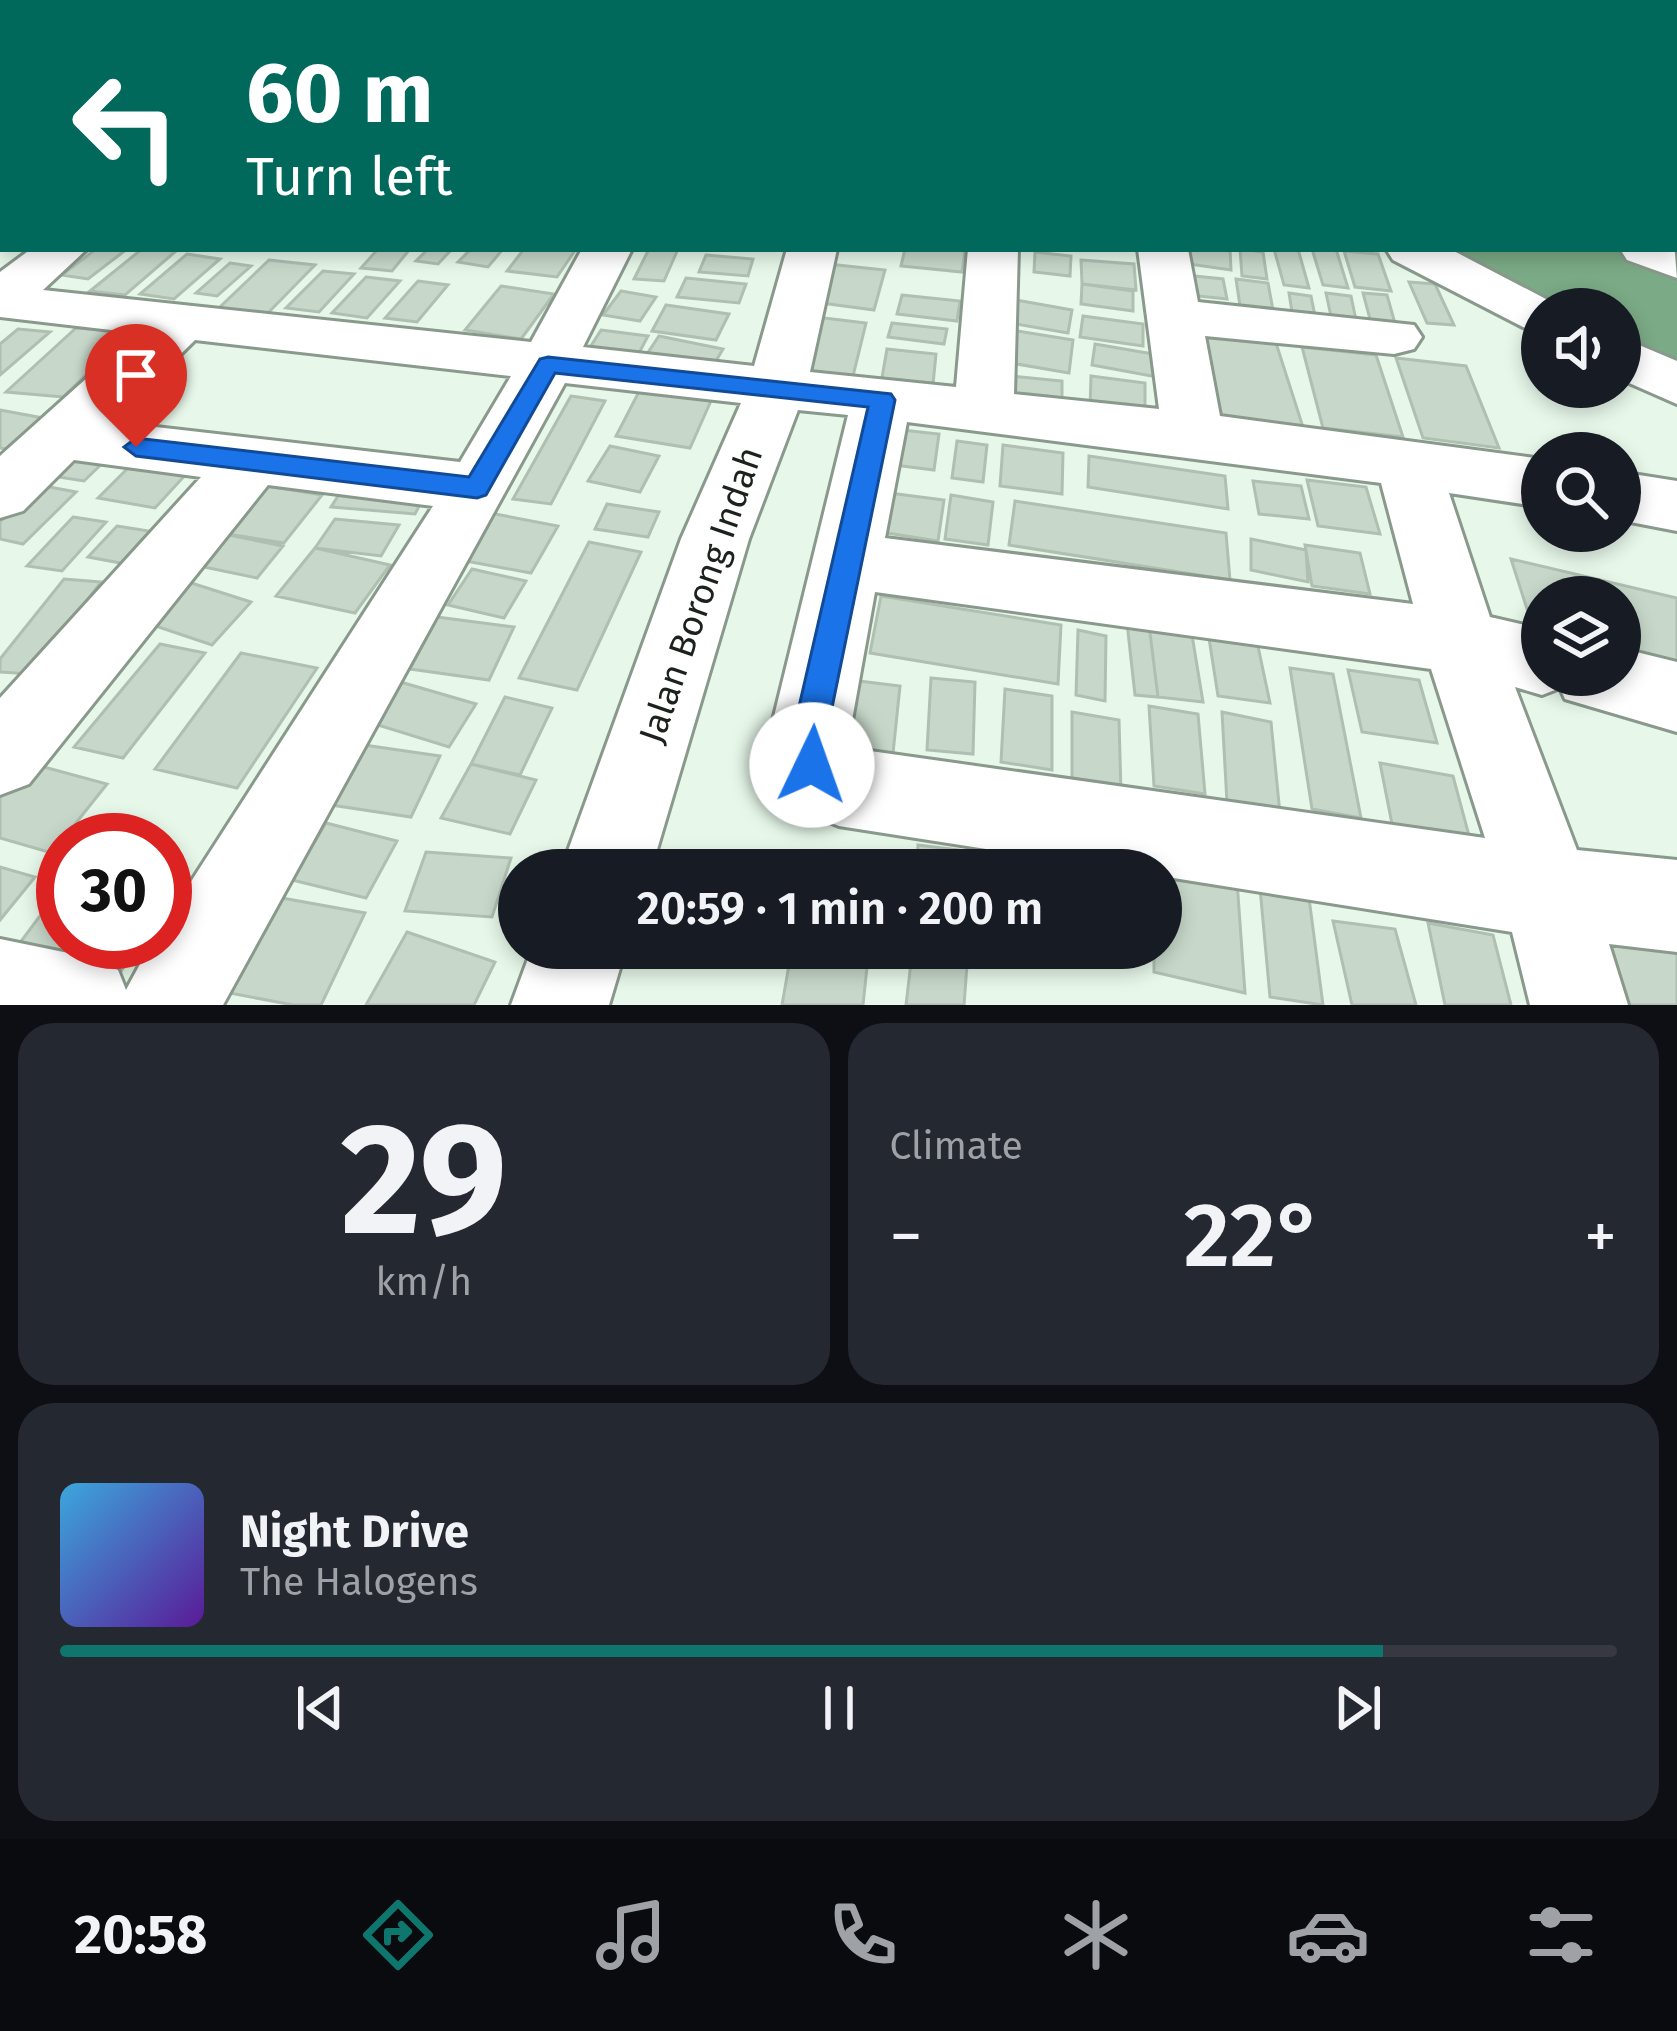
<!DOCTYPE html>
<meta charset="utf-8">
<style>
:root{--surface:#171b24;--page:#242831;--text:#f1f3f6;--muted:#9ea1a6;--line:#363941;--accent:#0f766e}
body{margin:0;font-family:"Fira Sans",sans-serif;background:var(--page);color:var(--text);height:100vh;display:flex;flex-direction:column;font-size:45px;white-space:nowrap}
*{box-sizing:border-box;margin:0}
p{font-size:39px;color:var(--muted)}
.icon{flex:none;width:66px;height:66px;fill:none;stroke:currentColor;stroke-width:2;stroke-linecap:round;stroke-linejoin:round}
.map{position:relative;height:1005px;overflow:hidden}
.side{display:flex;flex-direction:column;gap:18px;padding:18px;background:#0d0f14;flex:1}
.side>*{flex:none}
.guide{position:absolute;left:0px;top:0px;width:1677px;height:252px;box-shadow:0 6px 18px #0003;background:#00695c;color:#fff;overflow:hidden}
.controls{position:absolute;left:1521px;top:288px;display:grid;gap:24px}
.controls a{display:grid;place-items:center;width:120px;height:120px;border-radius:50%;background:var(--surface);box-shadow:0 6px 18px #0003;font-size:60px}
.speed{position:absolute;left:36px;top:813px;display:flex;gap:24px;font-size:60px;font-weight:700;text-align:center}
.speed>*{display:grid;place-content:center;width:156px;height:156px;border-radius:50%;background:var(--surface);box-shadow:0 6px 18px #0003;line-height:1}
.speed .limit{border:18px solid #d22;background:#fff;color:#111}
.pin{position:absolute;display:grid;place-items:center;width:102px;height:102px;color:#fff;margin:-123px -51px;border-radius:50% 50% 50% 0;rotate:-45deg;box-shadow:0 0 12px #0007}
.pin .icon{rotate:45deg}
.me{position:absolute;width:132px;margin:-66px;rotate:3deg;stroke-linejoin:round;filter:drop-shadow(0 0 9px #0008)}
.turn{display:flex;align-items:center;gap:42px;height:252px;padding:0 48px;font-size:54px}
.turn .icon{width:156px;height:156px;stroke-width:2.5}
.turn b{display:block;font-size:84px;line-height:102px}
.big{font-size:90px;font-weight:600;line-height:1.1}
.side .widget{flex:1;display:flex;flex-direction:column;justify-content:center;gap:18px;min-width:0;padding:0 42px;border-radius:36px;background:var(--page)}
.side .dial{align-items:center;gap:0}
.dial b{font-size:156px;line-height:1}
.song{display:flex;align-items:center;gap:36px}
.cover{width:144px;height:144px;border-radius:18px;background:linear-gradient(135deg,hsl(200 70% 55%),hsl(270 70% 35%))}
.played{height:12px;border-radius:6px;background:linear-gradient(90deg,var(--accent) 85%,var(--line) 85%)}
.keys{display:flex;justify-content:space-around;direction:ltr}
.heat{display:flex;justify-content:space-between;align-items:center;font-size:66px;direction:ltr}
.side .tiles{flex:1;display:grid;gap:18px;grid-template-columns:1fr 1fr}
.widget:last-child{grid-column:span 2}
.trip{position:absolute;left:498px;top:849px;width:684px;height:120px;border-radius:60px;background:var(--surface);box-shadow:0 6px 18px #0003;font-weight:600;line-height:120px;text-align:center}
.dock{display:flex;height:192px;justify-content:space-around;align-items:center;background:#090b0e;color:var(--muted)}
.dock .icon{width:84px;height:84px}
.dock .current{color:var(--accent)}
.dock b{font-size:54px;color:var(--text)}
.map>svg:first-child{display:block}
</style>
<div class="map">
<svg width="1677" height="1005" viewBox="0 0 1677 1005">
<rect width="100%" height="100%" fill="#e7f8ea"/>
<path fill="#7baa86" d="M1438,249h177l62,29v86l-57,-27v-28h-58z"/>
<path fill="#c7d8ca" stroke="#afbfb2" stroke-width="3" d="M96,249h31l-39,30 -26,-4z
M142,249l34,2 -51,44 -35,-4z
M378,249h32l-18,22 -31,-3z
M428,249h24l-14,15 -22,-3z
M471,249h32l-15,18 -30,-5z
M524,249h52l-19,28 -50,-6z
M649,249h29l-14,32 -30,-2z
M905,249l60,1 -3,22 -61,-6z
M1182,249h48l1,21 -49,-7z
M1240,249l23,3 4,27 -25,-3z
M1274,249h24l11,39 -25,-3z
M1312,249h24l12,39 -25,-3z
M1344,251l34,3 13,37 -36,-4z
M1035,252l36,4 -1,20 -36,-4z
M187,254l33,5 -46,40 -34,-5z
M706,255l47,4 -5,17 -49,-4z
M269,260l46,5 -48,49 -48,-6z
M1081,260l53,4 2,26 -54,-6z
M230,263l21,3 -34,30 -21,-3z
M828,264l57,6 -11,40 -60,-8z
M323,271l31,3 -35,38 -33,-4z
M1185,275l38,4 4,20 -39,-4z
M366,277l34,4 -33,37 -35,-5z
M686,278l60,6 -7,19 -62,-6z
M1236,279l32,4 5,27 -33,-4z
M418,281l30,4 -31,37 -32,-4z
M1409,282l26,2 19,41 -27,-2z
M1082,284l51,7v20l-52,-7z
M501,286l53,8 -33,45 -56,-9z
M621,291l35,6 -16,24 -37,-6z
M1289,293l22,3 5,25 -23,-3z
M1326,293l25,3 6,29 -25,-4z
M1363,293l24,2 9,32 -25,-4z
M902,295l58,6 -3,20 -60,-7z
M1016,300l56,10 -4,23 -58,-10z
M666,305l63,9 -13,26 -64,-9z
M1083,316l60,8v22l-63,-9z
M816,317l50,6 -13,53 -52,-6z
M892,323l55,6 -3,15 -56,-7z
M76,328l54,4 -67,65 -57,-5z
M18,329l32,3 -50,43v-31z
M601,330l47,6 -17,32 -49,-8z
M1012,330l61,10 -4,33 -64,-11z
M1203,335l72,5 28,87 -80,-6z
M659,336l64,13 -16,27 -66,-13z
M1095,344l64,11 -2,22 -65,-12z
M1302,347l74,8 27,82 -80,-9z
M887,349l49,5 -4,40 -52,-5z
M1396,358l70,8 33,82 -76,-10z
M1012,376l50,5v21l-51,-5z
M1091,376l54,7v34l-55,-8z
M643,384l71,10 -24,54 -74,-12z
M571,396l34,5 -54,103 -38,-5z
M0,410l43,8 -37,31 -6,-1z
M893,429l46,5 -5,36 -48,-6z
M957,441l30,4 -4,37 -31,-4z
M76,445l38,7 -30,29 -39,-6z
M1003,445l60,8 -1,41 -62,-8z
M610,446l49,10 -19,36 -52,-11z
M1089,456l136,20 3,33 -140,-22z
M134,462l55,9 -34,37 -57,-10z
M1307,480l59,7 14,47 -62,-8z
M1253,481l48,5 8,33 -50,-5z
M248,483l74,12 -38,48 -75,-12z
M39,485l37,7 -53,52 -23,-5v-17z
M345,485l82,6 -12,23 -84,-7z
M882,492l62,8 -6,41 -64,-10z
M951,495l42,7 -5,43 -43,-6z
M1015,501l211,32 4,47 -221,-35z
M607,504l52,8 -11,25 -53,-8z
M490,513l68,13 -27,47 -71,-13z
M73,517l33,5 -44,49 -35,-5z
M335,519l64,6 -18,31 -66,-8z
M117,526l38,6 -29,32 -38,-7z
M209,531l74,15 -26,32 -77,-16z
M1251,539l55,11 2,32 -57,-12z
M589,542l52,10 -64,138 -58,-12z
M1305,545l55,8 10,41 -58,-8z
M315,548l75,17 -35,48 -79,-17z
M1511,559l166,39v71l-57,-14v-58h-78v38l-7,-1z
M472,569l54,12 -22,37 -56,-13z
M64,579l37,3 -70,92 -31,-2v-13z
M182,580l69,22 -39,43 -71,-24z
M881,596l180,29 -3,59 -188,-31z
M437,617l77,10 -25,53 -79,-11z
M1127,623l22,2 9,72 -23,-2z
M1149,625l42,4 12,73 -45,-5z
M1078,630l28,6 -1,65 -29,-6z
M1208,632l48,5 14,66 -52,-7z
M160,644l45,9 -82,105 -49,-11z
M241,653l76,15 -80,120 -82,-19z
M1290,668l43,6 28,144 -49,-9z
M1348,670l71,10 18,63 -75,-11z
M931,678l44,4 -2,72 -46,-4z
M397,681l79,23 -27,43 -81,-25z
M859,681l41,5 -8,77 -44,-6z
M1005,689l47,7v74l-51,-8z
M505,697l47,11 -32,67 -49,-11z
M1149,706l49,8 7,80 -51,-8z
M1072,712l47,8 2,72 -49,-7z
M1222,712l49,10 9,92 -53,-11z
M364,745l76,11 -29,61 -80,-12z
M22,761l85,23 -55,69 -52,-15v-52z
M1380,763l73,13 18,67 -78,-14z
M471,764l65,16 -26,54 -69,-16z
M326,823l71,18 -31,57 -74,-18z
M918,845l41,5 -1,20h-41z
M995,846l59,15 -1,9h-61z
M426,852l85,6 -19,59 -87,-6z
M1153,863l84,18 8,112 -91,-21v-24h7v-78h-8z
M0,867l35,10 -35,43z
M63,885v57h78l-26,38 -105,-24z
M1260,888l49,10 14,107 -53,-8z
M271,896l94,17 -44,92h-28l-74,-14z
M1333,921l62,8 21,76h-64z
M1428,923l65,12 18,70h-66z
M407,932l88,30 -21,43h-108z
M1584,933l93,12v60h-65z
M792,948h77l-6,57h-81z
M913,948h43v11l-44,-5z
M1044,948l-2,19 -62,-18v-1z
M912,954l55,11 -3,40h-58z"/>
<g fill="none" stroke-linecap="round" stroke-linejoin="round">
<g stroke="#89998c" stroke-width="6">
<path id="minor" d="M39,0h38l-40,3z
M174,0h37l-39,3z
M330,0h36l-38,3z
M471,0h35l-37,3z
M583,0h35l-37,3z
M811,0h51l2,3h-51z
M1035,0h42l2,3h-42z
M1413,0h34l2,3h-34z
M3,19v23l-3,1v-23z
M1674,65h3v24h-3z
M0,68h3v24h-3z
M0,151h3l-3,28z
M1674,243l3,35 -50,-18 -7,-11h54z
M31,249h56l-44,41 488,52 51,-93h50l-49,98 171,19 33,-117h50l-27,123 146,15 12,-138h50l-4,145 145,15 -21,-160h50l10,53 216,23 8,12 -8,12 -20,5 -189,-18 15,80 322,43v48l-93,-14 41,124 52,12v46h78v-27l57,14v70l-112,-33 -5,-11 -18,7 -27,-8 62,163 100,10v92l-68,-8 19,61h-98l-18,-73 -351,-56v-6h-41l-281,-44c-45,-18 -67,-39 -70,-89l79,-322 -50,-5 -49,129 -98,331h-90l120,-331 60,-136 -176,-20 -342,622h-223v-66l83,17 35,14 8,20 26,-48h13v-20l268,-416 -165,-21 -239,299 -29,11v-97l201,-221 -127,-17 -51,51 -23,7v-62l137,-123 -137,-16v-45zM195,340l316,36 -51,86 -348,-40zM907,422l474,61 32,121 -528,-66zM875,592l556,77 54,169 -629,-89 -7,-12z
M1386,249h64l115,60h-23v22l-19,-4 -130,-67z
M1620,337l57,24v43l-57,-25z
M1620,472l57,9v50l-57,-11z
M532,948h94l-17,57h-98z"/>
</g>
<use href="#minor" fill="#fff" fill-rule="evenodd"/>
</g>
<path fill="#1a73e8" stroke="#114b97" stroke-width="3" d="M548,357l343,37 4,6 -69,337 3,28 -5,11 -12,5 -12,-5 -8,-39 76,-330 -313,-34 -69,122 -9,3 -341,-42 -12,-9 12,-9 333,39 71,-118z"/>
<g text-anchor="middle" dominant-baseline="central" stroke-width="9" stroke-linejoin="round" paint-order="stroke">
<g font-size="36" fill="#1b211c" stroke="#fff">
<text transform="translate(701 595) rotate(-71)">Jalan Borong Indah</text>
</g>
</g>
</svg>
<div class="controls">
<a><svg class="icon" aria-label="sound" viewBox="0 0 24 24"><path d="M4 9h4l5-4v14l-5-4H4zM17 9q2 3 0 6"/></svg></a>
<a><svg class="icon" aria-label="search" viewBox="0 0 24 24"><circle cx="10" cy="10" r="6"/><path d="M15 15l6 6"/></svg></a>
<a><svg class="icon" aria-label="layers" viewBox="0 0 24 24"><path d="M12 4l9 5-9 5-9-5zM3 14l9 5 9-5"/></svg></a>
</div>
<div class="speed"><div class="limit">30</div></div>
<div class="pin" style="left:136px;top:447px;background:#d93025"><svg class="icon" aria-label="arrive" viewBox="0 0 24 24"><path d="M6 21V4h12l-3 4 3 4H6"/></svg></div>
<svg class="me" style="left:812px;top:765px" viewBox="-20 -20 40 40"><circle r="19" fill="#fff"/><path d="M0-13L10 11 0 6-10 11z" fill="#1a73e8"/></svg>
<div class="trip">20:59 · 1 min · 200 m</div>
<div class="guide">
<div class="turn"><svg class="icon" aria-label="left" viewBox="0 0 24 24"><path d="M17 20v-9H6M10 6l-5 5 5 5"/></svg><div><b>60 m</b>Turn left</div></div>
</div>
</div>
<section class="side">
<div class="tiles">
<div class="widget dial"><b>29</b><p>km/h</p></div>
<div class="widget"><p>Climate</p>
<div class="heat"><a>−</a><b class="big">22°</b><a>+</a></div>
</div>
<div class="widget">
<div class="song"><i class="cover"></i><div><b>Night Drive</b><p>The Halogens</p></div></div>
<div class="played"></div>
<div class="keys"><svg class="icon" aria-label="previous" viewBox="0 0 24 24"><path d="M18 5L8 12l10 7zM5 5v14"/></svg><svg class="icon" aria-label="pause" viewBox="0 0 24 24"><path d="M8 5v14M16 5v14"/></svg><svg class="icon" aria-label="next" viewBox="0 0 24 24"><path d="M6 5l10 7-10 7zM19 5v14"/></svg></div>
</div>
</div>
</section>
<nav class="dock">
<b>20:58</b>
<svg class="icon current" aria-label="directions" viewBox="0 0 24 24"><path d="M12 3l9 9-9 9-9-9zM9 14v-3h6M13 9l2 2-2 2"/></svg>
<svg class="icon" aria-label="music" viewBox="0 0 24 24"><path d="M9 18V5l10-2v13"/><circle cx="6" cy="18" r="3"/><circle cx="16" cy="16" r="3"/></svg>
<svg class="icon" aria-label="phone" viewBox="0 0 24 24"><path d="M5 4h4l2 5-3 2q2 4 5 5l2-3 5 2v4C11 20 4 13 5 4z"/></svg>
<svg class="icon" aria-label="climate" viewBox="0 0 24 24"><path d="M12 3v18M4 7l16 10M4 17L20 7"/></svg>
<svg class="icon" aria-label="car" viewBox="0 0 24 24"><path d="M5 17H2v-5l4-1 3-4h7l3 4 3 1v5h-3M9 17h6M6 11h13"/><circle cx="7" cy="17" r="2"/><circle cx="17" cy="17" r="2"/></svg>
<svg class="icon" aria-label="filters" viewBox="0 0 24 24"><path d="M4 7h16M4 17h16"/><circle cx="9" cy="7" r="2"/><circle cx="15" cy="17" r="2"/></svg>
</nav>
